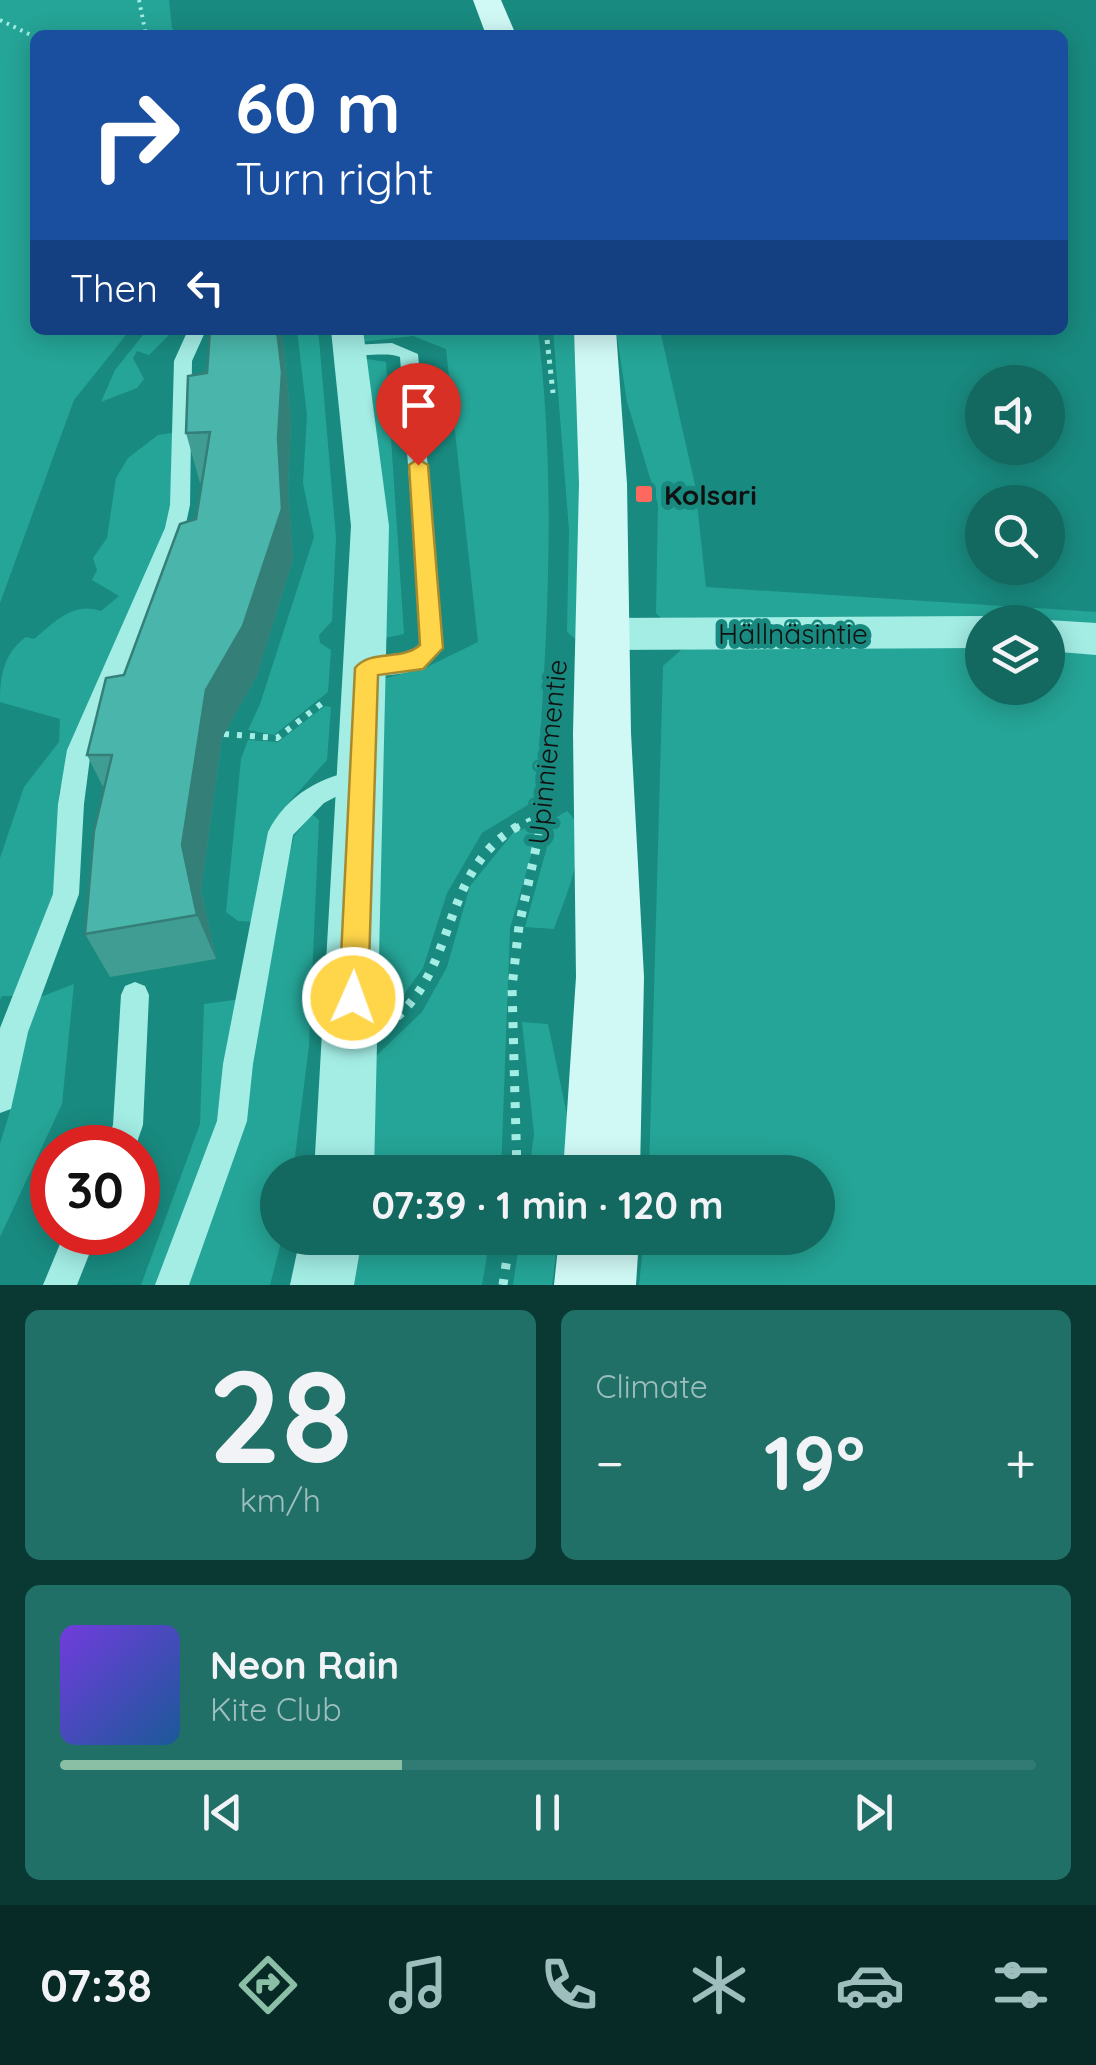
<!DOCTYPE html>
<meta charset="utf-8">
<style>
:root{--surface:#13685f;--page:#207068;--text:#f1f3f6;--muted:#9dbebd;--line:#327b74;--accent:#8abfa5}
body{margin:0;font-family:Quicksand,sans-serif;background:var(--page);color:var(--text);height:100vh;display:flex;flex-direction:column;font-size:38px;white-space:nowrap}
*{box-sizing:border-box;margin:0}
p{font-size:32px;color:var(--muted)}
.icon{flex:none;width:55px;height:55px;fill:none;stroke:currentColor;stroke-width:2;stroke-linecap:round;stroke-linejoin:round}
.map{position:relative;height:1285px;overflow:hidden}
.side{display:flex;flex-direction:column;gap:25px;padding:25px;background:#0a3934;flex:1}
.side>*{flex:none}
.banner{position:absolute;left:30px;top:30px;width:1038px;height:305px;border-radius:15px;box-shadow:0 5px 25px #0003;background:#1a4fa0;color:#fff;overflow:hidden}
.controls{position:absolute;left:965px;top:365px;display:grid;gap:20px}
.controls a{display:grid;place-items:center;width:100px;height:100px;border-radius:50%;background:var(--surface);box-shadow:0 5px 25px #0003;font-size:50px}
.speed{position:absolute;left:30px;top:1125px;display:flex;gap:20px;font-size:50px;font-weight:700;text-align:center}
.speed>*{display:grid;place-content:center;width:130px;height:130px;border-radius:50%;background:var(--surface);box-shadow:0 5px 25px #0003;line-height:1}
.speed .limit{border:15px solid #d22;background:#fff;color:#111}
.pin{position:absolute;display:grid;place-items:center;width:85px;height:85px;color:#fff;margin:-102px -42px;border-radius:50% 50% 50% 0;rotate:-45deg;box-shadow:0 0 10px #0007}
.pin .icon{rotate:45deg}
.me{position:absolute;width:110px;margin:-55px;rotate:2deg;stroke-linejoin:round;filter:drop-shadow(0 0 8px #0008)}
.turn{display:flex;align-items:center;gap:35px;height:210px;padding:0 40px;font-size:45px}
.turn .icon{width:130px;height:130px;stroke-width:2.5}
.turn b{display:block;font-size:70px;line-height:85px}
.then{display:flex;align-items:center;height:95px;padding:0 40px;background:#0003;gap:20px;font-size:38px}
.big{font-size:75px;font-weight:700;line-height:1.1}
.side .widget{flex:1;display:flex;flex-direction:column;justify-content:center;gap:15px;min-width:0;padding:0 35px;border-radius:15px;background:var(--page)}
.side .dial{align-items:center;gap:0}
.dial b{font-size:130px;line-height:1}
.song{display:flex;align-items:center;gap:30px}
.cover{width:120px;height:120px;border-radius:15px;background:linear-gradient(135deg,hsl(260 70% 55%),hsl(210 70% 35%))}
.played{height:10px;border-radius:5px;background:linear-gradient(90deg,var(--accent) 35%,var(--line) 35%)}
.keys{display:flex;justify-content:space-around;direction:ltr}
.heat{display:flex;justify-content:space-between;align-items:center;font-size:55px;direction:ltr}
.side .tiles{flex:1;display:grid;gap:25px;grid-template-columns:1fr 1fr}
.widget:last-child{grid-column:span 2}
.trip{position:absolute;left:260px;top:1155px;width:575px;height:100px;border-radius:50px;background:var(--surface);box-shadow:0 5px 25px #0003;font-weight:700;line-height:100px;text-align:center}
.dock{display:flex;height:160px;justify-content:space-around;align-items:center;background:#082a26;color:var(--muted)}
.dock .icon{width:70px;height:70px}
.dock .current{color:var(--accent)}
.dock b{font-size:45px;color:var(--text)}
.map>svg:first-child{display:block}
</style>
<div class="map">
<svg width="1096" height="1285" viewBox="0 0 1096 1285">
<rect width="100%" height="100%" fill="#198a7f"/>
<path fill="#25a597" d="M0,0h169l3,28 6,7h-143v295h95l-56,70 -74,203z
M147,330h27l-25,25 -12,-4 -4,7 11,21 -7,9 -36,14 14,-32z
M297,330h20l2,9 17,199 -4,83 -13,14 1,8 11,7 -3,42 -54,43 -26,-5 12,-26 54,-167 -11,-54 4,-68z
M358,330h180c19,160 9,310 -2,470l-54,33 -35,60 -24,75 -29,40 -23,7 8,-335 48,-13 51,-25 -32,-293 -33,-13 -51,6z
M553,330h20l12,89 -6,223 -12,-10 2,-102z
M616,330h44l35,155 11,102 390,25v21l-48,-2v-9h-66v6l-314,-3 -12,-12 2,-109 -31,-102z
M367,359l19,3 18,272 -19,4 -24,-274z
M172,433v61l-6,38 -94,214 -13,47 -4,99 -37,104h-16l-2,4v-142l24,-71 35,-45 1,-23 -60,-17c0,-27 4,-49 26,-65l8,2c21,-17 39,-38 67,-28l18,-15 -27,-16 5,-10 -4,-12 14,-20 9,-60 12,-20 30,-23z
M907,641l75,4v43h66v-40l48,3v634h-457l5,-47h174v-66h-169l14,-506 18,-16 63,-8z
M325,706l6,1 -4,53 -45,50 -25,112 -19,-1 -12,-9 15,-153 7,-19 30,2z
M567,811c28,23 -3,89 -13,118l-29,-2 30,-109z
M312,814l7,6 -10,226 -16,126h-15v66h4l-12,47h-85l109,-449z
M528,827l7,2 2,6 -27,93 -9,244h-136l9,-114 48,-46 25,-45 23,-81 43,-53z
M74,984l-12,120 -62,133v-93l13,-43 9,-62 16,-41z
M241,999l-19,127 -59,159h-22l59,-161 4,-120z
M522,1022l26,2 22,105 -5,43h-36l5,-38z
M354,1238h136l-8,47h-136z
M520,1238h38l-6,47h-39z"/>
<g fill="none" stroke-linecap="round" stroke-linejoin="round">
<path stroke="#a3ede5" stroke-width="4" stroke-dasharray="2.5 5" stroke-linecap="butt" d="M139,0l7,35
M0,20l35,17"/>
<path stroke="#a3ede5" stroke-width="5" stroke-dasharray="4 6" stroke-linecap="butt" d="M546,330l7,63"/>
<path stroke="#a3ede5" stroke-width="6" stroke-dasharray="5 8" stroke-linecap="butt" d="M224,734l53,4 48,-37
M515,828l30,-15
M540,828l11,-68"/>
<path stroke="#a3ede5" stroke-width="9" stroke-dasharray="6 10" stroke-linecap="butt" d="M397,1017c62,-56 44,-148 123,-192
M517,1172l-5,-185 7,-61 22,-101
M503,1285l7,-47"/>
<path fill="#a3ede5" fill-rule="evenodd" d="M188,330h18l-14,31 -2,144 -5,23 -94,222 -7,54 -5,90 -51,138 -17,77 -11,4v-85l53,-134 5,-90 9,-54 98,-222 5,-23 4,-144z
M392,343l26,11 25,286c-10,36 -45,34 -76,37l-8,-3 -3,-6 3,-6c21,-7 52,2 62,-22l-21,-283c-18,-7 -42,4 -57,-7l9,-5z
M362,769l9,3 3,7 -3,7 -30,8 -17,9 -31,32 -40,229 -6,57 -58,164h-34l62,-164 6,-57 45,-232c19,-38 54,-56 94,-63z
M135,982l10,4 4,9 -6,130 -8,23h-31l9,-23 8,-130 4,-9z
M65,1232h33l-21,53h-34z"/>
<path fill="#a3ede5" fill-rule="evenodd" d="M331,330h32l26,196 -15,646h-60l37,-646z
M982,616l16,6h-16v26l-379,2 -15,-5 -6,-11 6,-11 15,-5z
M1048,620l48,3v32l-48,-4v-29h-7z
M300,1238h62l-8,47h-64z"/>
<path fill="#d0f9f6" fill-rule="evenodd" d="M473,0h28l15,35h-30z
M574,330h42l11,154 4,249 13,244 -4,195h-77l13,-195 -3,-244 6,-249z
M559,1238h80l-3,47h-82z"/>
</g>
<path fill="#409d93" d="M210,330h70l4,20 7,71 -3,67 5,71 -36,116 -35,63 -21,152 15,69 -106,18 -25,-43 19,-145 -17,-34 109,-236 6,-36h-2l-14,-50 21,-60z"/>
<path fill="#347f78" d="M277,330h3l4,20 7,71 -3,67 5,71 -36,116 -35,63 -21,152 15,69 -19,-44 -15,-70 24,-155z"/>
<path fill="#4ab6ab" stroke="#347f78" stroke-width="2.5" d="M210,330h67l5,42 -4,66 4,71 -39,117 -37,64 -24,155 15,70 -112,19 9,-103 18,-76h-25l19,-77 18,-3 56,-151 16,-5 14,-87 -24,1 2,-57 19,-3z"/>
<path fill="#ffd54a" stroke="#a68a30" stroke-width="2.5" d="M418,459l10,6 15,183 -20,21 -45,6 -10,323 -5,9 -10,4 -10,-4 -4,-9 16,-330c15,-19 47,-7 65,-23l-11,-180z"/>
<rect fill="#ff685f" stroke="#198a7f" stroke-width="4" x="634" y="484" width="20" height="20" rx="5"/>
<g text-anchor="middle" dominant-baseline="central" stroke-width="10" stroke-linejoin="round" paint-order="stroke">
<g font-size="28" font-weight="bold" fill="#111" stroke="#198a7f" text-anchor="start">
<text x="664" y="494">Kolsari</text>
</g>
<g font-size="28" fill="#111" stroke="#198a7f">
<text x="793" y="633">Hällnäsintie</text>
<text transform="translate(547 752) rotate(-84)">Upinniementie</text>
</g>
</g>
</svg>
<div class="controls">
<a><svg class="icon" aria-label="sound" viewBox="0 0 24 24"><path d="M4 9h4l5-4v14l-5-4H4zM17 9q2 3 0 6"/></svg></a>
<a><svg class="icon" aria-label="search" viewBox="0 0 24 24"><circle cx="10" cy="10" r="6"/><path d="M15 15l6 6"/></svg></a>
<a><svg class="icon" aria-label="layers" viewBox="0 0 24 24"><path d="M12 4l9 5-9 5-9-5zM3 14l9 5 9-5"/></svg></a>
</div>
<div class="speed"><div class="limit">30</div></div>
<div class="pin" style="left:418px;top:465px;background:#d93025"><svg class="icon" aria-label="arrive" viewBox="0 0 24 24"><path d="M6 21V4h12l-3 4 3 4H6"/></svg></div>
<svg class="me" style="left:353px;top:998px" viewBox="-20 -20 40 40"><circle r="17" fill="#ffd54a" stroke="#fff" stroke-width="3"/><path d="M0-11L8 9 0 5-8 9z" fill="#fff"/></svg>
<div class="trip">07:39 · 1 min · 120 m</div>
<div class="banner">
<div class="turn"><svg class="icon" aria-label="right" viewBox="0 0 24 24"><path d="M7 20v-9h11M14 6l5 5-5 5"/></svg><div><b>60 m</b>Turn right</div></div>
<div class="then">Then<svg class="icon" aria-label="left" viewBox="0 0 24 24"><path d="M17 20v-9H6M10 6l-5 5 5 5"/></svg></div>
</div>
</div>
<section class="side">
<div class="tiles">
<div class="widget dial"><b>28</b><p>km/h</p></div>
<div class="widget"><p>Climate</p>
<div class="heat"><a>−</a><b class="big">19°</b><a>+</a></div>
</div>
<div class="widget">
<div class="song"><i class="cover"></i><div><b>Neon Rain</b><p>Kite Club</p></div></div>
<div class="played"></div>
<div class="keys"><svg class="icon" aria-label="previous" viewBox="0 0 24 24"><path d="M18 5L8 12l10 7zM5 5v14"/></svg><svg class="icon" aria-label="pause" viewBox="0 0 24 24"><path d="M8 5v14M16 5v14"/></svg><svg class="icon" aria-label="next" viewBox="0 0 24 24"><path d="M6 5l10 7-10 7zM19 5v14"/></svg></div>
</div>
</div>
</section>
<nav class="dock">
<b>07:38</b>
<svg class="icon current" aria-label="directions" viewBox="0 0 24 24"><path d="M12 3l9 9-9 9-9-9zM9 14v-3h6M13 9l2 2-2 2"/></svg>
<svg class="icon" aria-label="music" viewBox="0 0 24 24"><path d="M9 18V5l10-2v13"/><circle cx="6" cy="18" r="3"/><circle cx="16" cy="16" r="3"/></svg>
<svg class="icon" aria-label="phone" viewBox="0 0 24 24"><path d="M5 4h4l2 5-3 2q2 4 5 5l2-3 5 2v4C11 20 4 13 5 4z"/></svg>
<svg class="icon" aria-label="climate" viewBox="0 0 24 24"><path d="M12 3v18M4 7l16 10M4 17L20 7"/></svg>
<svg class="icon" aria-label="car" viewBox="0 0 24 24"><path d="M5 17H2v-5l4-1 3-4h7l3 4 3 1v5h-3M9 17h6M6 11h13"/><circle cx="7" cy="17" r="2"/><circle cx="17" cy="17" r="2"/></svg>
<svg class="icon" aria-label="filters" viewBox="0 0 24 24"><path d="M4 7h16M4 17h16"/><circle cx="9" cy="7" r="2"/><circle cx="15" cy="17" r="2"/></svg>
</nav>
